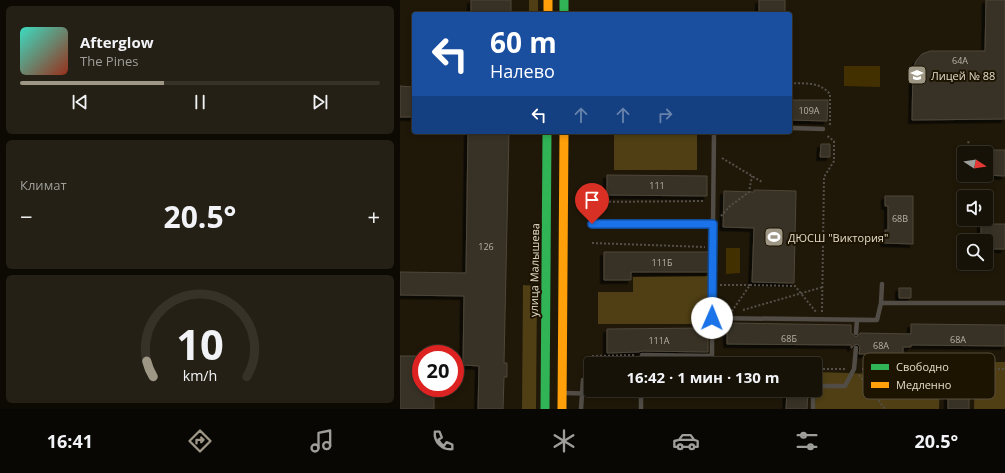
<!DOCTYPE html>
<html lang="ru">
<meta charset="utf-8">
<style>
:root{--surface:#171207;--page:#242015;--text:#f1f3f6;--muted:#9e9e9b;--line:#363228;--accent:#9e9786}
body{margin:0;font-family:"Open Sans",sans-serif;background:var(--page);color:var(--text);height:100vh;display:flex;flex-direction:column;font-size:15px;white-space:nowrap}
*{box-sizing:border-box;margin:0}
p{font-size:13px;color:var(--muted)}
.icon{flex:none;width:22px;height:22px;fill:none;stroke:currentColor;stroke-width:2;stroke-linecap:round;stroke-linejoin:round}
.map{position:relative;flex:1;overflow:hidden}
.side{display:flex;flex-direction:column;gap:6px;padding:6px;background:#0d0a04;width:400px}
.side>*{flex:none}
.guide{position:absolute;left:12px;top:12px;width:380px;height:122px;border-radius:4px;box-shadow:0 2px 6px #0003,0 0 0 1px var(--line);background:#1a4fa0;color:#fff;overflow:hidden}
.needle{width:26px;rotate:102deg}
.fabs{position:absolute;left:557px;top:146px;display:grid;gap:8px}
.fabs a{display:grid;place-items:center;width:36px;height:36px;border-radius:4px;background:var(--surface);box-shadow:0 2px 6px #0003,0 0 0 1px var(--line);font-size:20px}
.speed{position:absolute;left:12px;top:345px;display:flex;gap:8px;font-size:20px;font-weight:700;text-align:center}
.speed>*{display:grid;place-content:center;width:52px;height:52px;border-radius:50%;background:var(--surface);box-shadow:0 2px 6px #0003,0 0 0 1px var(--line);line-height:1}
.speed .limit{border:6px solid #d22;background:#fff;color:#111}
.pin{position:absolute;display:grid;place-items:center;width:34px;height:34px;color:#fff;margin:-41px -17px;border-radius:50% 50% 50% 0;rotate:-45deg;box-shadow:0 0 4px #0007}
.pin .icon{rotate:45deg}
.me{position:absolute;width:44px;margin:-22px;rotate:1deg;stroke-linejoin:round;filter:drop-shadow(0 0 3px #0008)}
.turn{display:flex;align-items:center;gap:14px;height:84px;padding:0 12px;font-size:18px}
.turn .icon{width:52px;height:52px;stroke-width:2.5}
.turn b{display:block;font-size:28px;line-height:34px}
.lanes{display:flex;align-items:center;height:38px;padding:0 12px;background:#0003;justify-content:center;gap:20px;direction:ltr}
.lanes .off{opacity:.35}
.big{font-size:30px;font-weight:700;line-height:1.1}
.side .card{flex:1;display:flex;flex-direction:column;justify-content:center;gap:6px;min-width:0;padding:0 14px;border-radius:6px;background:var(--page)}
.side .dial{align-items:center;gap:0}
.dial svg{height:104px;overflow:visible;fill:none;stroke:var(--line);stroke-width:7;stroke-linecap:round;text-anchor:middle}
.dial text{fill:var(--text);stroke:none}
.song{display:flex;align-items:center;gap:12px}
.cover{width:48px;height:48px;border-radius:6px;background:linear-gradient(135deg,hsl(170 70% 55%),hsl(10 70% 35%))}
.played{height:4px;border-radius:2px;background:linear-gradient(90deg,var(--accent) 40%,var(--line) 40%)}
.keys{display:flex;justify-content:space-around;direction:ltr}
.heat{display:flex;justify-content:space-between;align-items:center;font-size:22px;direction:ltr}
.trip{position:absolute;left:184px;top:357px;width:238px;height:40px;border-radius:4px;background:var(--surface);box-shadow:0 2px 6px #0003,0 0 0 1px var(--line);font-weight:700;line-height:40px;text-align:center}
.tabs{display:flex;height:64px;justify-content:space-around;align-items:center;background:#090703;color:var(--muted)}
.tabs .icon{width:28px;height:28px}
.tabs .on{color:var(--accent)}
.tabs b{font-size:18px;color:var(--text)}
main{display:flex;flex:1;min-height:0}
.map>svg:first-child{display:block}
</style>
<main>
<section class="side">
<div class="card">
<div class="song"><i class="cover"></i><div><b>Afterglow</b><p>The Pines</p></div></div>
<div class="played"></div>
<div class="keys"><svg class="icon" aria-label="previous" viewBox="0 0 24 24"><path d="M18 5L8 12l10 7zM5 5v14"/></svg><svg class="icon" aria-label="pause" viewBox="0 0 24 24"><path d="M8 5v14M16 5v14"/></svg><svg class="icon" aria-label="next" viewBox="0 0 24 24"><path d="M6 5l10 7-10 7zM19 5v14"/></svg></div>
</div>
<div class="card"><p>Климат</p>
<div class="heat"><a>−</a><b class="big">20.5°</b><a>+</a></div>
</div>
<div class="card dial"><svg viewBox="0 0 100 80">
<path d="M14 69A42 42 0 1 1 86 69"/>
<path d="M14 69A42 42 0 0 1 9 57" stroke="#9e9786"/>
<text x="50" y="56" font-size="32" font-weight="700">10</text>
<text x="50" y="72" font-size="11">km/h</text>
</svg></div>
</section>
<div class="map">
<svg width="605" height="409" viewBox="0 0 605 409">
<defs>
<filter id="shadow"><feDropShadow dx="-3.5" dy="3.5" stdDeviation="0" flood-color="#0009"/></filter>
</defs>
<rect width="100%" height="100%" fill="#1f1809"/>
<path fill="#423001" d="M444,66h36v21l-36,-1z
M326,248h14v25l-14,1z"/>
<path fill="#503f14" d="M129,0h9v14h-9z
M214,132h83v38h-83z
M310,276l-1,48h-111v-32h35v-15z
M123,285l14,1 -1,123h-14z
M575,362h30v47h-31z
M416,372l124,4 -1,33h-124z"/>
<path fill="#373125" stroke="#4e473a" filter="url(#shadow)" d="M71,0h40v14h-40z
M359,0h26v14h-26z
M586,0h19v119l-93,1 1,-51 3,-8 6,-7 8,-3h55z
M0,86l14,1v30h-14z
M390,100h38l-1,21 -37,-1z
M68,132h41l-5,231h3v14h-3l-1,32h-25l1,-43 -16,-1 1,-69 -64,-1v-23l66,1z
M421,144h9v13h-10z
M586,150h19v26l-19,-1z
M207,175l100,1v20l-100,-1z
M354,190l42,1 -2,92 -42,-1 2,-54 -31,-1 1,-36 30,1z
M485,196h28v48l-29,-1 1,-13h3v-24h-3z
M581,224h24v25h-19v-8h-5z
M204,252h105v20h-78v8h-27z
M499,288h12v10h-12z
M327,323l124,2v8l5,4 4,-4 51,1v-10l94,1v21l-94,-1v2h-8v8h-10v2h-22v-3h-12l1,-7 -3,-3 -4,2 -1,2h-1v-3l-124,-1z
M308,328v24l-66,-1 -3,1 -32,1v-24z
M0,356h21v32h13v21h-34z
M548,379h21v30h-21z
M387,390h21l-1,19h-21z"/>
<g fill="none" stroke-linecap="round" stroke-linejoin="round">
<path stroke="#544f48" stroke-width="2" stroke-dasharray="2 2" stroke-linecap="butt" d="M390,83c16,1 28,-2 40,11v30l-1,1
M567,147l2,-7
M322,158l40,24
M193,202l112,-1
M321,216l9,-10 19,-14 3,-16
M192,243l113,4
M320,285h30l-18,26
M350,285l45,1 21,26
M343,310l80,-23
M422,312l2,-135 10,-16v-20l-8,-6
M192,356l43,-1
M415,369h31
M462,369l80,1 63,-1
M459,375l26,34"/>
<path stroke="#514c46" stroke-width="4.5" d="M390,128l33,1
M314,132l-2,186 165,2 4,-17 1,-19
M192,224h121
M481,303h124
M456,333l1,-13
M242,364v-9l70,1v-38
M415,386h30l9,-17 2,-21
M165,393l76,2
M181,409l2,-29
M241,409v-19
M413,409v-19"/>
<path stroke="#30b455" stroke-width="9" d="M164,0v14
M145,409l2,-277"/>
<path stroke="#ff9f0a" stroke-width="9" d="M148,0v14
M162,409l2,-277"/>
</g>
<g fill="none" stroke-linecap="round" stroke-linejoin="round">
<g stroke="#114b97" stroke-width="10">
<path id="route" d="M192,224h121l-1,94"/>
</g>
<use href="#route" stroke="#1a73e8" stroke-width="7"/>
</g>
<defs>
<g id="school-square" transform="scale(1)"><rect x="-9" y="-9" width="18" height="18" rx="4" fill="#9e9786" stroke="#1c1300"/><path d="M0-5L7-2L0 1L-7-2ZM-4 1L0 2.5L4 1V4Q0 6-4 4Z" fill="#fff"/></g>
<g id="stadium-square" transform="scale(1)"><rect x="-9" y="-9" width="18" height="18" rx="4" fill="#9e9786" stroke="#1c1300"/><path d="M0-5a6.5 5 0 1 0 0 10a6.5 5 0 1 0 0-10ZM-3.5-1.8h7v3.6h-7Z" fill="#fff"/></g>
</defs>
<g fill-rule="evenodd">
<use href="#school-square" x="517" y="75"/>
<use href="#stadium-square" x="374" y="237"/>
</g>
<g text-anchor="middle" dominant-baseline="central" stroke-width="4" stroke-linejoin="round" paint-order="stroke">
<g font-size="9" fill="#b8b0a1">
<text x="560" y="60">64А</text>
<text x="409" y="110">109А</text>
<text x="257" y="185">111</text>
<text x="500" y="218">68В</text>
<text x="86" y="246">126</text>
<text x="262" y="262">111Б</text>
<text x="389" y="338">68Б</text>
<text x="558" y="339">68А</text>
<text x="259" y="340">111А</text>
<text x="481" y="345">68А</text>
</g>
<g font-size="11" fill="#e3dbca" stroke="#1c1300" text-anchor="start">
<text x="531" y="75">Лицей № 88</text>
<text x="388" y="237">ДЮСШ "Виктория"</text>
</g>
<g font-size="11" fill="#e3dbca" stroke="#1c1300">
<text transform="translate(134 270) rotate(-89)">улица Малышева</text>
</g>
</g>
<rect x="463" y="353" width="132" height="46" rx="6" fill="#1c1300" stroke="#584f3d" stroke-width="1"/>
<rect x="471" y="364" width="18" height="6" fill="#30b455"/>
<rect x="471" y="382" width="18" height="6" fill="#ff9f0a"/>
<g font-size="11" fill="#e3dbca">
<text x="496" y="371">Свободно</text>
<text x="496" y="389">Медленно</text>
</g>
</svg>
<div class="fabs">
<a><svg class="needle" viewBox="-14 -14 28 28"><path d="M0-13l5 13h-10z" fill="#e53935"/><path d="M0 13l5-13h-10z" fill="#9e9e9b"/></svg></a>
<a><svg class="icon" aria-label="sound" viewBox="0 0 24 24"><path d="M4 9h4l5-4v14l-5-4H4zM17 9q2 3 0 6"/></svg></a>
<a><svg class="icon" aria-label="search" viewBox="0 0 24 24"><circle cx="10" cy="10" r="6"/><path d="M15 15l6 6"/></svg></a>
</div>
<div class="speed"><div class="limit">20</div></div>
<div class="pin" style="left:192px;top:224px;background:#d93025"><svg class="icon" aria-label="arrive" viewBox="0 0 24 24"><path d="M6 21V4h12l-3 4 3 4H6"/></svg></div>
<svg class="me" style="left:312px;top:318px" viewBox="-20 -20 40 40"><circle r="19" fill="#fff"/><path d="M0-13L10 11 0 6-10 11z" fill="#1a73e8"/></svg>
<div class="trip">16:42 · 1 мин · 130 m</div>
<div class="guide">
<div class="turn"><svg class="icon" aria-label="left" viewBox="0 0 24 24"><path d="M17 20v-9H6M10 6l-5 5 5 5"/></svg><div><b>60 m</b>Налево</div></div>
<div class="lanes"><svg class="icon" aria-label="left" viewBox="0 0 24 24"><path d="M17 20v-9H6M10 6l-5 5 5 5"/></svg><svg class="icon off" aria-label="ahead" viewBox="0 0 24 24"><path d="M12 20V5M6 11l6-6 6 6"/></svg><svg class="icon off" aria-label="ahead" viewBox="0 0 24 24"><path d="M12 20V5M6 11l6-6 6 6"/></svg><svg class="icon off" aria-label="right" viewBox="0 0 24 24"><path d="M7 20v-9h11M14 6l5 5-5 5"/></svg></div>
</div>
</div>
</main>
<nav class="tabs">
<b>16:41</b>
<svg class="icon on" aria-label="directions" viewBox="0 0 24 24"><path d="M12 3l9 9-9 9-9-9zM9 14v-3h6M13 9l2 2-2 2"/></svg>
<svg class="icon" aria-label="music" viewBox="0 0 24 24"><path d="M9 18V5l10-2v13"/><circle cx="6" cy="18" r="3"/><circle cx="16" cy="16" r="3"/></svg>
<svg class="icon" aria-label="phone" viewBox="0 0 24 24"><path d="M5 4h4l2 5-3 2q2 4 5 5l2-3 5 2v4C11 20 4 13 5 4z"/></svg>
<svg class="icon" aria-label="climate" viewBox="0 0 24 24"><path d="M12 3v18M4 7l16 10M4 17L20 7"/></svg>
<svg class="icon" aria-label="car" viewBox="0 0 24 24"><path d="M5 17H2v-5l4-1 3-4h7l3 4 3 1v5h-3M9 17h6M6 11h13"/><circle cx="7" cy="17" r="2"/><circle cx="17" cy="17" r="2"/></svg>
<svg class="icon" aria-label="filters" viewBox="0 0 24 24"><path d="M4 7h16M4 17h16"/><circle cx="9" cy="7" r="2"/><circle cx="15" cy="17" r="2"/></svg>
<b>20.5°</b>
</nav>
